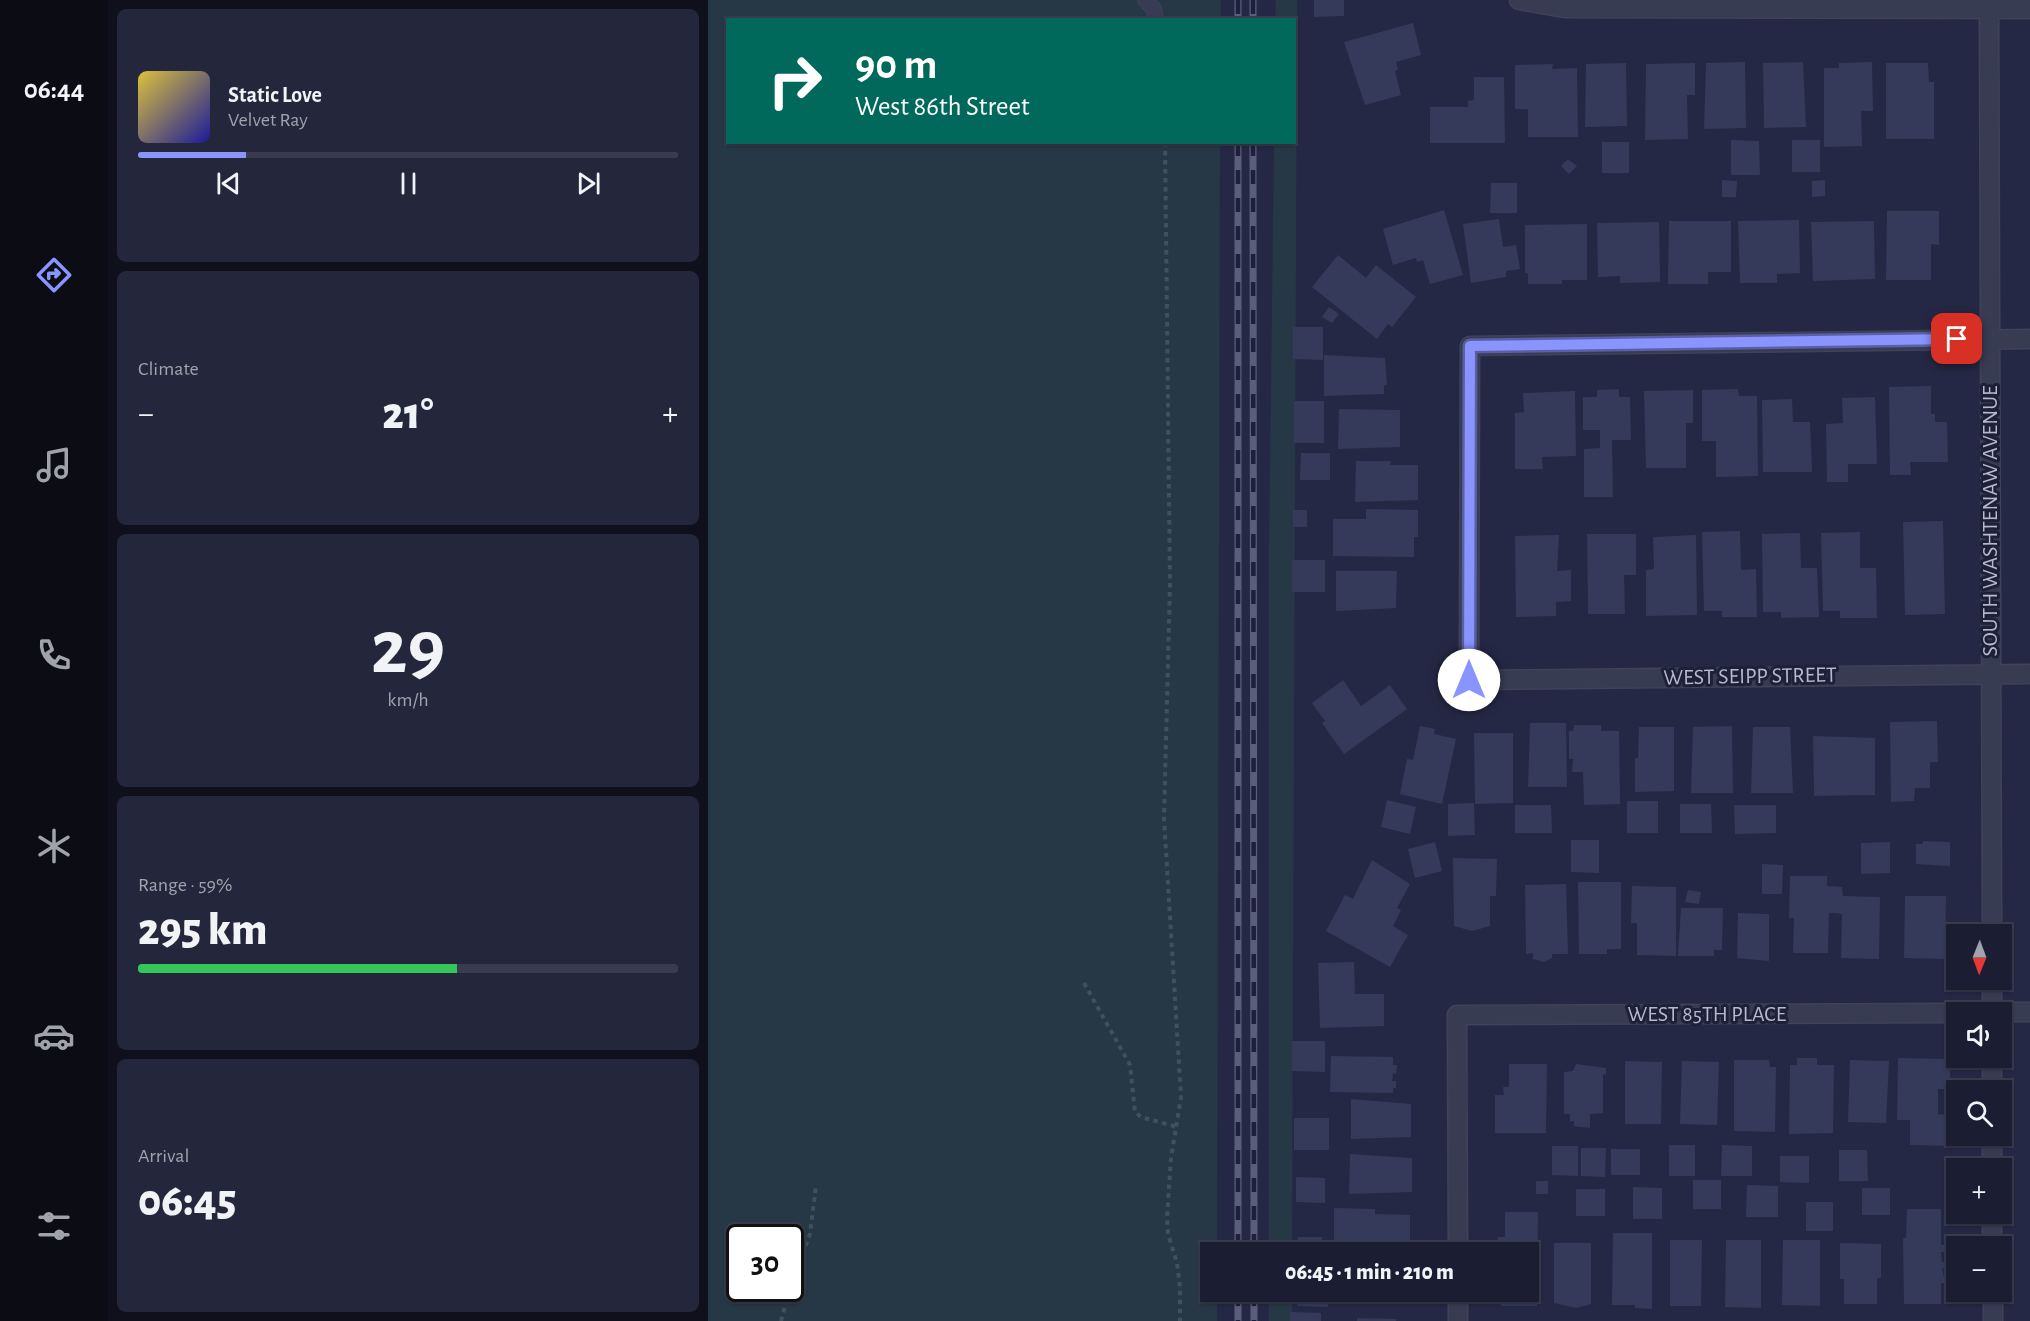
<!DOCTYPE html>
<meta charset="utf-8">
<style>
:root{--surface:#1b1e33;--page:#24273b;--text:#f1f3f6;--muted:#a0a2ac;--line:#393c4e;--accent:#8994ff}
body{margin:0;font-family:"Alegreya Sans",sans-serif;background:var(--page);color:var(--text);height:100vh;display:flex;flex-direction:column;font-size:22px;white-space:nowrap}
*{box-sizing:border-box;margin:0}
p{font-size:20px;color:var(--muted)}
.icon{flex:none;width:33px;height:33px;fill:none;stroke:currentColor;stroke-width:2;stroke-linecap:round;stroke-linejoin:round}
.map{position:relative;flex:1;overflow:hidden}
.sheet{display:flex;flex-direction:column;gap:9px;padding:9px;background:#0f101c;width:600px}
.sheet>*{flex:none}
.top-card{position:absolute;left:18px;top:18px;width:570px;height:126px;border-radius:0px;box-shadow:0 2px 4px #0004,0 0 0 2px var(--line);background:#00695c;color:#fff;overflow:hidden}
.needle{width:39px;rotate:181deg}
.tools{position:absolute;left:1238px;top:924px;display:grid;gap:12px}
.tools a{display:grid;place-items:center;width:66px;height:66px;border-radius:0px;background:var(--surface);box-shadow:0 2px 4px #0004,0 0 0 2px var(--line);font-size:30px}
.speed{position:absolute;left:18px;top:1224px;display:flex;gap:12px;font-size:30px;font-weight:700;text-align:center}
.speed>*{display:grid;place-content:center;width:78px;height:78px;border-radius:50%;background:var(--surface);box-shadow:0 2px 4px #0004,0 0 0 2px var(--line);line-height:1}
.speed .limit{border:3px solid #111;border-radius:9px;background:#fff;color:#111}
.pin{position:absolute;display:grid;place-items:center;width:51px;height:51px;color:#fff;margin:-26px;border-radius:12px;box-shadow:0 3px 9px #0006}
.me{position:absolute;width:66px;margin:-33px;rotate:0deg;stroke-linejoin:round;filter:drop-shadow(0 0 4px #0008)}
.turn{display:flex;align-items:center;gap:21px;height:126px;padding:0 30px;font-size:27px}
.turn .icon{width:78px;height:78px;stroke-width:2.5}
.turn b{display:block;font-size:42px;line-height:51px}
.big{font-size:45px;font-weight:800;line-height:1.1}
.sheet .widget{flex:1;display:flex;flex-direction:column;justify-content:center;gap:9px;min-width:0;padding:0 21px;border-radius:9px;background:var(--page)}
.sheet .dial{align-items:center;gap:0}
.dial b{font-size:78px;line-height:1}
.song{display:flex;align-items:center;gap:18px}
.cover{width:72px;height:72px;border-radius:9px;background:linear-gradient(135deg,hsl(50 70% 55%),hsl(240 70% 35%))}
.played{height:6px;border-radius:3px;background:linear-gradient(90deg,var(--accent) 20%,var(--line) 20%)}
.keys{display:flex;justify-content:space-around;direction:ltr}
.heat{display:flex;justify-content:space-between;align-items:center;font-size:33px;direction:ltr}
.charge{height:9px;border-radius:4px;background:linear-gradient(90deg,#34c759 59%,var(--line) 0)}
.trip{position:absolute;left:492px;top:1242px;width:339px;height:60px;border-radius:0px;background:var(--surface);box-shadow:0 2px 4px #0004,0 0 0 2px var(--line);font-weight:800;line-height:60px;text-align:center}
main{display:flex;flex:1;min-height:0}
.tabs{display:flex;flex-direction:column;width:108px;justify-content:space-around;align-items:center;background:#0b0c14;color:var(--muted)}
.tabs .icon{width:42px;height:42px}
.tabs .active{color:var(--accent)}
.tabs b{font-size:27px;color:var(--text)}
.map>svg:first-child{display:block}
</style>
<main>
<nav class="tabs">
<b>06:44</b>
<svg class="icon active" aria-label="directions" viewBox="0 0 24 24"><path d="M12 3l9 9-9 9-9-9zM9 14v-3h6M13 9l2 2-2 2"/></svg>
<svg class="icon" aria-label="music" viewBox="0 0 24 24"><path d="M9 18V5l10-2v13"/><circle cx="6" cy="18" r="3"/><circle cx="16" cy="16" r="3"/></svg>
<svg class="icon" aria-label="phone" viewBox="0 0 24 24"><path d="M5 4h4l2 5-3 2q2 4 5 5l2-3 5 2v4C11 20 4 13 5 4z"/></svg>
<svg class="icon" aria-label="climate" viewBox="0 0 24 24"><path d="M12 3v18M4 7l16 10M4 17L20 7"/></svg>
<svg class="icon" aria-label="car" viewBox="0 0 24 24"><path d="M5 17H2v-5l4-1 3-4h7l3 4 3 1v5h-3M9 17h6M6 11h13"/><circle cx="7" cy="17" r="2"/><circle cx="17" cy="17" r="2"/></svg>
<svg class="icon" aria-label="filters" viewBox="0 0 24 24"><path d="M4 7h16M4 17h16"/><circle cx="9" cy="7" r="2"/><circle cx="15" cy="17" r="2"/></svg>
</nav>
<section class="sheet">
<div class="widget">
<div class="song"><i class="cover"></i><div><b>Static Love</b><p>Velvet Ray</p></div></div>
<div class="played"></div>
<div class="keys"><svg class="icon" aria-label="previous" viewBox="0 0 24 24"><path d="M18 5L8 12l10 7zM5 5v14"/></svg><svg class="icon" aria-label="pause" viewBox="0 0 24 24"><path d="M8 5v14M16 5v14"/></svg><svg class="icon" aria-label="next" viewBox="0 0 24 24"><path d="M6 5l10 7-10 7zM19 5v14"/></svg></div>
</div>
<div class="widget"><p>Climate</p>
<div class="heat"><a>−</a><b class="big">21°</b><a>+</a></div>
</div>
<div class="widget dial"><b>29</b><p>km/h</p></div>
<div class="widget"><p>Range · 59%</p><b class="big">295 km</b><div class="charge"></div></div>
<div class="widget"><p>Arrival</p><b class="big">06:45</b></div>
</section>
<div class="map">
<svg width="1322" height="1321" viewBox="0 0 1322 1321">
<rect width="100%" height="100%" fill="#242844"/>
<path fill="#263845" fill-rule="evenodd" d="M0,0h513v20h-493v122l492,1 -3,1109h-7v40h7v29h-509zM32,1238h50v50h-50z
M568,0h21l-5,1252h-23v-701l5,-408 20,-1v-122l-19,-1z
M561,1292h23v29h-23z"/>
<path fill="#353a5a" d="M606,0h30v16l-30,1z
M705,23l8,32 -25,7 2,8 -3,1 6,24 -36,10 -21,-63z
M1037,62l1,66 -42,1 2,-66z
M1095,62l3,65 -42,1 -1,-65z
M1164,62l1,49h-12l1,35 -38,1v-79h15v-5z
M918,63l1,63 -42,1 1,-63z
M987,63v32h-8l1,44 -43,1 1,-76z
M1178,63h42l1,19h5v57h-48z
M845,64l-1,5 25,-1 1,69h-50v-28h-13v-44z
M766,77h30l1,66h-75v-36h38v-6l6,-1z
M1023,140l28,1 1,34h-29z
M1084,140h28v32h-28z
M894,142h27v31h-27z
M860,159l9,7 -8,8 -8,-8z
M1014,180l15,1 -1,16h-14z
M1117,180v16l-13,1v-16z
M783,183h26v30h-27z
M736,210l19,65 -33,9 -7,-24 -6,2 -1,-4 -23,7 -10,-36z
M1179,211h52v34l-8,-1v36h-45z
M791,219l4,28 13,-2 4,24 -14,2v6l-35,6 -8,-59z
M1091,220l1,53 -23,1v9h-37l-2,-62z
M961,221h62v51h-23v12h-40z
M1166,221l1,58 -62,2 -2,-59z
M951,222l1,60 -40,1v-7l-22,1 -1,-54z
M879,224v56h-25v4h-34v-11h-3v-48z
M630,255l28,23 10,-13 40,32 -24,30 -4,-3 -11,15 -65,-52z
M621,307l10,7 -7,9 -10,-6z
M585,327h30v33l-30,-1z
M616,355l61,3 2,27h-3v9l-60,2z
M1223,386v28h4v8h12l1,40h-38l1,13h-21l-1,-88z
M911,389v8h11l1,43h-19l1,57h-29v-48l16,-1v-18h-17v-33h14v-7z
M1030,389l1,7h18l1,80 -42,1v-36h-14v-51z
M985,390v33h-7v45h-40l-2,-77z
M867,391l1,65 -34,1 1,12h-28v-56l9,-1 -1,-19z
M1167,397l2,67h-29v18h-21l-1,-58 17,-1 -1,-25z
M1084,399l1,23h17l2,50h-49l-1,-72z
M586,401h30v42h-30z
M631,409l61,1v37l-62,2z
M593,453h29v27h-30z
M648,461h35l-1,4h28v35l-63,2z
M658,509l52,1v27h-4v20l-81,-1v-37h33z
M585,510h14v17h-14z
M1235,521l2,93 -40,1 -2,-93z
M1032,531l1,39 15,-1 1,48h-35v-6h-18l-2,-79z
M1152,532v36h16l1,50h-37v-7h-17l-2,-78z
M1092,533l1,35h16l2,49 -38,1v-6h-18l-1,-78z
M879,534h49v41h-12l1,39h-37z
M851,535l-2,36 14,-1v31l-15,1v14l-40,1 -1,-81z
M988,535l1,80 -51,1v-46l8,-1 -1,-32z
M584,560h33v32h-33z
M628,571h61l-1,37 -60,3z
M635,680l18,26 29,-21 17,24 -63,45 -22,-31 3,-2 -13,-18z
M1229,721l1,41h-8v26h-15l-1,13 -23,1 -1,-80z
M822,723h36l1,64h-39z
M866,725h27v6h18l1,73 -36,1 -1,-33h-11l1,-13h-4v-28h4z
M712,726l15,3 -1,5 22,5 -14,65 -42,-10 7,-35 6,1z
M1024,726l1,67h-42l2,-66z
M931,727h35v64l-39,1v-34h3z
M1045,727h37l3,66h-42z
M766,733h39v70l-38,1z
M1105,736l62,2v57l-61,1z
M679,800l29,7 -6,27 -29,-7z
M919,801h31v32h-31z
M766,803l1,32 -27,1v-32z
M972,804h31l1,29h-32z
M807,805h36l1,28h-37z
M1026,805h42v28l-41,1z
M863,840h28v33l-28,-1z
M1215,841l27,1v24l-34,-2v-20h7z
M727,842l7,29 -27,7 -7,-29z
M1182,842v31l-29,1v-31z
M745,858l44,1 -1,37h-6v30l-18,5 -18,-5z
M664,860l38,24 -13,24 4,2 -8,16 15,9 -18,32 -64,-36 19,-36 8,4z
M1054,864l21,1 -1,29h-20z
M1082,876h37v10l15,1 1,9 37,1 -1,62 -38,-1 1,-44 -6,-1h-7l-1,40h-35l1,-35h-5z
M870,882h43v67h-14v5h-28z
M858,884l2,70h-16v4l-8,4 -11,-3v-6l-7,1 -1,-69z
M924,886l44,1v69l-39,-1v-32h-6z
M980,890l13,2 -2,12 -14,-2z
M1197,896h41l-1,63 -41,-1z
M973,908h42l-1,42h-8v6h-36z
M1030,913l31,1v47l-32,-3z
M646,962l1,32h29v32l-64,2 -2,-65z
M584,1041h33v31l-33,-1z
M623,1056l62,1v8h4l-1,9 -3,-1 -1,8h4v7h-3v5l-63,-1z
M1089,1058h20v7h17l-1,68 -44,1 1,-69h7z
M1190,1058l52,1v30h-12v25l12,1 -1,31 -39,-1v-25h-13z
M1026,1060h35l1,7h6l-1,65 -41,-1z
M1142,1060l39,1 -3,62 -38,-1z
M917,1061l37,1 -1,62h-36z
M974,1061l37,1 -2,63 -37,-1z
M801,1064h38l-1,69h-51v-38h9l-1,-8h6z
M868,1064l30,4v7l-3,-1v39l-13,1v14l-16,-2v-5h-4v-7h-6v-42l9,-1z
M643,1099l60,5v33l-60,2z
M586,1118h35v32h-35z
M961,1145h26v31h-26z
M1014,1145l30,1v30h-31z
M844,1146h26v30l-26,-1z
M873,1148h25l-1,29 -24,-1z
M903,1149h29v26h-29z
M1131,1150h28l1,31h-29z
M642,1154l62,4v34l-63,2z
M1072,1156h29v27l-29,-1z
M588,1177l29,1v25l-29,-1z
M985,1180h28v29h-28z
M828,1181h12v13h-12z
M1039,1185l31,1v31h-32z
M925,1187l29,1v31h-29z
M1154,1188h28v27h-28z
M868,1189h29v27h-29z
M1098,1202h27v29h-27z
M626,1208l41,1v5l35,1v36l-76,-4z
M1199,1209h34v36h5v7h-5l1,10h4l1,7 -5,-1 3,15h-4v21h-37l-1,-66h3z
M797,1212h33l-1,94h-36v-14h27v-40h-30v-15h7z
M905,1233h39v76l-17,-1v-3h-23z
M590,1237h24v15h-24z
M962,1240h32l-1,66h-31z
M1018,1240h35v68l-36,-1z
M1075,1240h37v66l-38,-1z
M846,1243h37v61l-15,4 -22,-5z
M1132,1243l41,1v34h-4v26h-33v-25h-4z
M588,1292h32v15l-31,-1z
M643,1292h59v5l-59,2z
M582,1312l31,1v8h-31z
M649,1318l39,1v2h-39z"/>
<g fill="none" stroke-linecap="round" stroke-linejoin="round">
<g stroke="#3f4259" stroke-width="16">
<path id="lane" d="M437,0l9,9 2,11"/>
</g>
<g stroke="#3f4259" stroke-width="21">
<path id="street" d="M811,0l45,8 466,1
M1281,0l3,934
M1322,339l-560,7 -1,334 561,-6
M1258,1012h64
M1284,1012v-32
M1284,1058v32
M1284,1136v32
M1284,1214v32
M750,1252l-1,-237 499,-2
M750,1292v29
M1285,1292v29"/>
</g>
<path stroke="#3f525c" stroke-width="4" stroke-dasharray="4.5 4.5" stroke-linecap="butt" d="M457,142l5,442 -6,234 17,279 -10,61 -4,60 1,16 9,29 3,24v34
M376,983l46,82 5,47 6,5 36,10
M82,1288l20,-54 6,-48
M73,1321l9,-33"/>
<use href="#lane" stroke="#383c53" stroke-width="14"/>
<use href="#street" stroke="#383c53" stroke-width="18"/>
<g stroke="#5a5e7a" stroke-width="7">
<path id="rail" d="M530,0v20
M545,0v20
M530,142v1110
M545,142l1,1110
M530,1292v29
M546,1292v29"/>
</g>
<use href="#rail" stroke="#1d2039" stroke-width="4.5" stroke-dasharray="14" stroke-linecap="butt"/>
</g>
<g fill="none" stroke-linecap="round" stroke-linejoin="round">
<g stroke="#5960a6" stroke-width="15">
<path id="route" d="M761,680l1,-334 487,-7"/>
</g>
<use href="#route" stroke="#8994ff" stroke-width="10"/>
</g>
<g text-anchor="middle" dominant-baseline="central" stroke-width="6" stroke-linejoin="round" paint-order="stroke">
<g font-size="22" fill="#b6b8cd" stroke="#1d2039">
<text transform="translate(1282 521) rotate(-90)">SOUTH WASHTENAW AVENUE</text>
<text transform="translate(1042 676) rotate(-1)">WEST SEIPP STREET</text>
<text x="999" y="1014">WEST 85TH PLACE</text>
</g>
</g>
</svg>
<div class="tools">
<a><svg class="needle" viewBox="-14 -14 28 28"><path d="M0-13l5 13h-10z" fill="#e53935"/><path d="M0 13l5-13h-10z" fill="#a0a2ac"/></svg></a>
<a><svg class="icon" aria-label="sound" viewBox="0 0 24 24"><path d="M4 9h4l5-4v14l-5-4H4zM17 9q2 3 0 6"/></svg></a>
<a><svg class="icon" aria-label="search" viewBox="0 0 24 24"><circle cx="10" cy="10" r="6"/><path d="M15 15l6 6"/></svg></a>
<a>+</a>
<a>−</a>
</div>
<div class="speed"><div class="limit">30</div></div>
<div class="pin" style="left:1249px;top:339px;background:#d93025"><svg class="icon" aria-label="arrive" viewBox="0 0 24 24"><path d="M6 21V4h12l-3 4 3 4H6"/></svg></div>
<svg class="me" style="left:761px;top:680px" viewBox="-20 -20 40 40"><circle r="19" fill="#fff"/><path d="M0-13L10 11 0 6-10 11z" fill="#8994ff"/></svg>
<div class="trip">06:45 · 1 min · 210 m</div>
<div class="top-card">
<div class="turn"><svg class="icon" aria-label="right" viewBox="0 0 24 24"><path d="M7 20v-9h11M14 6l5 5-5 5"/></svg><div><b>90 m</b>West 86th Street</div></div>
</div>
</div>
</main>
